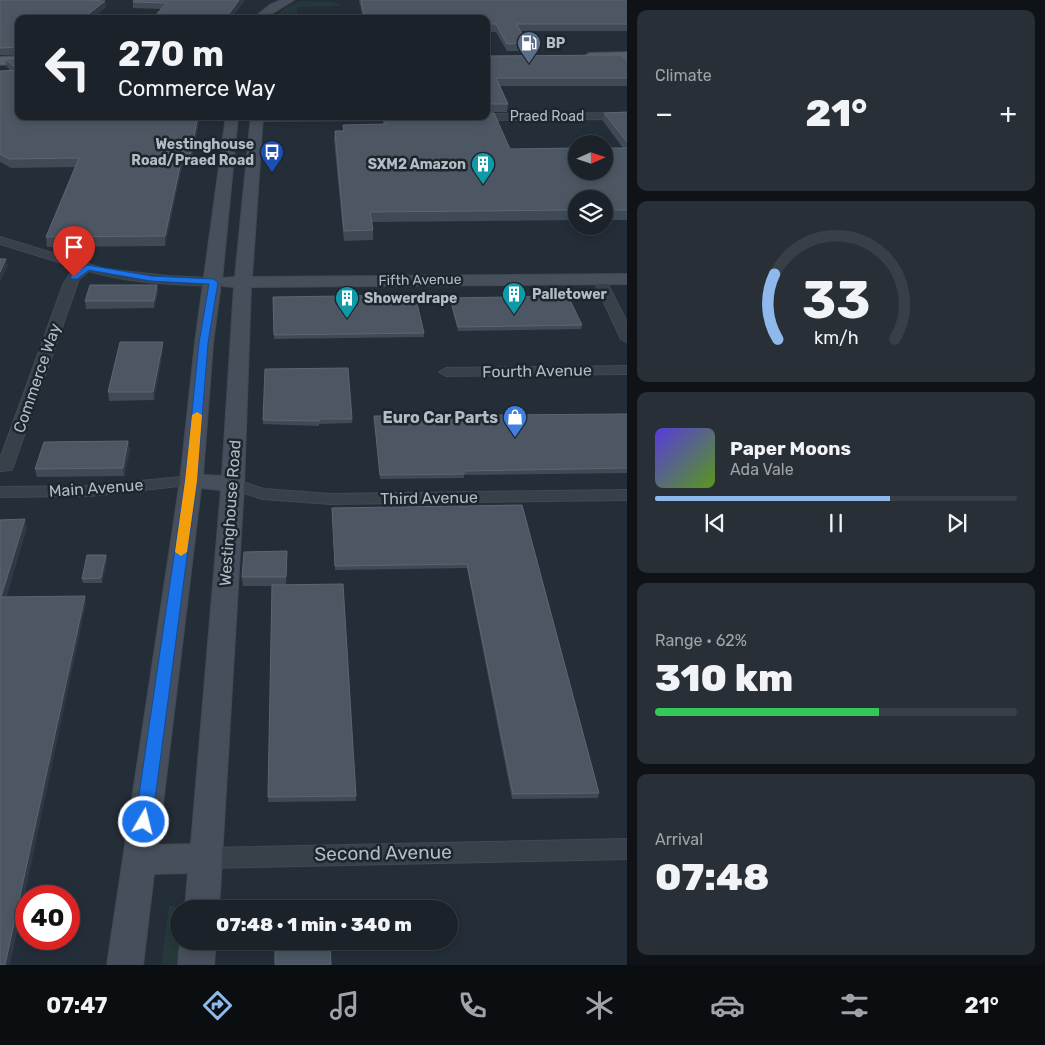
<!DOCTYPE html>
<meta charset="utf-8">
<style>
:root{--surface:#1b222a;--page:#282f36;--text:#f1f3f6;--muted:#a0a4a8;--line:#393f47;--accent:#8fb9ed}
body{margin:0;font-family:Rubik,sans-serif;background:var(--page);color:var(--text);height:100vh;display:flex;flex-direction:column;font-size:19px;white-space:nowrap}
*{box-sizing:border-box;margin:0}
p{font-size:16px;color:var(--muted)}
.icon{flex:none;width:28px;height:28px;fill:none;stroke:currentColor;stroke-width:2;stroke-linecap:round;stroke-linejoin:round}
.map{position:relative;flex:1;overflow:hidden}
.drawer{display:flex;flex-direction:column;gap:10px;padding:10px;background:#0f1317;width:418px}
.drawer>*{flex:none}
.guide{position:absolute;left:15px;top:15px;width:475px;height:105px;border-radius:10px;box-shadow:0 2px 8px #0003,0 0 0 1px var(--line);background:#1b222a;color:var(--text);overflow:hidden}
.needle{width:32px;rotate:87deg}
.fabs{position:absolute;left:568px;top:135px;display:grid;gap:10px}
.fabs a{display:grid;place-items:center;width:45px;height:45px;border-radius:50%;background:var(--surface);box-shadow:0 2px 8px #0003,0 0 0 1px var(--line);font-size:25px}
.speed{position:absolute;left:15px;top:885px;display:flex;gap:10px;font-size:25px;font-weight:700;text-align:center}
.speed>*{display:grid;place-content:center;width:65px;height:65px;border-radius:50%;background:var(--surface);box-shadow:0 2px 8px #0003,0 0 0 1px var(--line);line-height:1}
.speed .limit{border:8px solid #d22;background:#fff;color:#111}
.pin{position:absolute;display:grid;place-items:center;width:42px;height:42px;color:#fff;margin:-51px -21px;border-radius:50% 50% 50% 0;rotate:-45deg;box-shadow:0 0 5px #0007}
.pin .icon{rotate:45deg}
.me{position:absolute;width:55px;margin:-28px;rotate:8deg;stroke-linejoin:round;filter:drop-shadow(0 0 4px #0008)}
.turn{display:flex;align-items:center;gap:18px;height:105px;padding:0 20px;font-size:22px}
.turn .icon{width:65px;height:65px;stroke-width:2.5}
.turn b{display:block;font-size:35px;line-height:42px}
.big{font-size:38px;font-weight:800;line-height:1.1}
.drawer .card{flex:1;display:flex;flex-direction:column;justify-content:center;gap:8px;min-width:0;padding:0 18px;border-radius:10px;background:var(--page)}
.drawer .dial{align-items:center;gap:0}
.dial svg{height:130px;overflow:visible;fill:none;stroke:var(--line);stroke-width:7;stroke-linecap:round;text-anchor:middle}
.dial text{fill:var(--text);stroke:none}
.song{display:flex;align-items:center;gap:15px}
.cover{width:60px;height:60px;border-radius:8px;background:linear-gradient(135deg,hsl(250 70% 55%),hsl(90 70% 35%))}
.played{height:5px;border-radius:2px;background:linear-gradient(90deg,var(--accent) 65%,var(--line) 65%)}
.keys{display:flex;justify-content:space-around;direction:ltr}
.heat{display:flex;justify-content:space-between;align-items:center;font-size:28px;direction:ltr}
.charge{height:8px;border-radius:4px;background:linear-gradient(90deg,#34c759 62%,var(--line) 0)}
.trip{position:absolute;left:170px;top:900px;width:288px;height:50px;border-radius:25px;background:var(--surface);box-shadow:0 2px 8px #0003,0 0 0 1px var(--line);font-weight:800;line-height:50px;text-align:center}
.dock{display:flex;height:80px;justify-content:space-around;align-items:center;background:#0b0e11;color:var(--muted)}
.dock .icon{width:35px;height:35px}
.dock .current{color:var(--accent)}
.dock b{font-size:22px;color:var(--text)}
main{display:flex;flex:1;min-height:0}
.map>svg:first-child{display:block}
</style>
<main>
<div class="map">
<svg width="628" height="965" viewBox="0 0 628 965">
<rect width="100%" height="100%" fill="#242e38"/>
<path fill="#263839" d="M300,1l32,1 11,4 -46,1v12h-24l12,-11z
M169,906h6c8,11 4,45 2,59h-16z"/>
<g fill="none" stroke-linecap="round" stroke-linejoin="round">
<g stroke="#414952" stroke-width="2">
<path id="street" d="M628,113v6l-153,1 -4,-3 15,-1v-2z
M254,116h155v1l-4,3 -148,1 -3,-1z
M0,237l105,32 63,7 45,2 6,4 -6,4c-41,-2 -85,-3 -124,-15l-10,8 -66,188 -2,3 -11,1v-12l63,-174 7,-11 8,-6 -78,-24z
M599,275l6,4 23,45v19l-7,-4 -28,-60z
M628,366v8l-182,2 -7,-4 7,-4z
M191,476l6,2 2,3 -2,3 -107,12 -90,1v-10l90,-1z
M233,479l31,10 67,5 297,-4v10l-297,4 -69,-5 -35,-12 -2,-3 2,-3z
M628,839v20l-422,9 -8,-3 -4,-7 4,-7 8,-3z"/>
</g>
<g stroke="#414952" stroke-width="2">
<path id="secondary" d="M281,0h13l-31,19h-11l18,-14z
M226,116h12l-16,164 1,-2 12,-1 16,-161h12l-11,161 376,-3v10l-377,3 -7,197 -25,425h-34l3,-36 -34,1 -11,91h-36l73,-484 15,-138zM221,283l2,3 11,1 -12,189 -19,-1 10,-132zM201,488l20,2 -30,354 -33,1z
M180,941h36l-2,24h-36z"/>
</g>
<g stroke="#414952" stroke-width="2">
<path id="primary" d="M628,52v8l-39,1 -6,-4 6,-4z
M19,56v8l-19,1v-8z"/>
</g>
<use href="#street" fill="#384049" fill-rule="evenodd"/>
<use href="#secondary" fill="#464f5b" fill-rule="evenodd"/>
<use href="#primary" fill="#565f69" fill-rule="evenodd"/>
</g>
<path fill="#404a57" d="M0,0l105,1 1,6 -14,12h-73v36h-19z
M134,0h111l-15,19h-78l9,-10 -28,-1v-6z
M359,0h269v31h-107l7,12v8h-21l-11,-19h-10v-13h-123z
M486,56l142,6v24h-128l8,18 -1,8h-21z
M19,58v58h181l-10,50h-8l-17,80 -118,1 -1,-10 29,-70 -64,1 -11,-6v-91h11l-4,-4 -2,-8z
M628,112v108h-24v-21h-28v21l-204,2 1,8v10l-29,1 -10,-101 1,-9h8v-6l40,-1v-8h103l24,33 113,-1 -20,-27 1,-8z
M157,285l1,7 -4,16 -68,1 -1,-8z
M273,297l151,36v4l-150,2z
M450,298l132,27 -1,4 -123,2 -8,-30z
M163,350l-9,50 -45,1 -1,-9z
M628,414v59l-164,2v3l-84,1 -6,-63z
M352,419v4l-33,1v2l-56,-2v-4z
M128,441l2,9 -6,26 -87,1 -2,-8z
M522,505l77,288 -1,5 -86,1 -45,-231 -132,2 -3,-58z
M287,551l-1,34 70,211v5l-88,1 4,-216h-29l-1,-9z
M106,555l1,5 -5,23h-19l-1,-4z"/>
<path fill="#2f3a46" d="M239,0h6l-15,19h-5z
M105,1l1,6 -14,12h-10z
M198,116h2l-10,50v-9z
M182,157v9l-17,80v-10z
M6,259l2,7 -8,16v-10z
M157,285l1,7 -4,16v-7z
M163,342v8l-9,50 -1,-8z
M128,441l2,9 -6,26 -1,-8z
M25,519l2,9 -23,78 -3,-9z
M106,555l1,5 -5,23 -1,-5z
M85,596l1,8 -76,361h-5z"/>
<path fill="#4c5763" stroke="#5c6672" d="M0,0h87l18,1 -23,18h-63v28l-19,1z
M134,0h105l-14,19h-73l15,-16 -34,-1z
M361,0h267v24h-112l12,19 -21,1 -11,-20h-10v-5h-121z
M621,55l7,7v16h-132l12,26h-22v-48z
M19,58v58h179l-8,41h-8l-17,79 -119,1 33,-79 -70,1 -9,-5v-83l18,-1 -13,-11z
M628,112v31l-24,-30z
M486,113h8l16,36 66,-1v23h28v-23h24v62h-24v-11h-28v11l-206,2 3,18 -29,1 -9,-100h9l-1,-6 43,-1 -2,-8h102z
M0,259h6l-6,13z
M90,285h67l-3,16h-69z
M415,295l9,38 -150,2 -1,-38z
M568,296l14,29 -124,2 -8,-29z
M120,342h43l-10,50h-45z
M348,368l4,51h-33v2l-56,-1 2,-51z
M628,414v54l-164,3v3l-84,1 -6,-59z
M128,441l-5,27 -88,1 9,-27z
M522,505l77,288 -86,1 -46,-230 -132,2 -3,-58z
M25,519l-24,78 84,-1 -80,369h-5v-445z
M287,551l-1,26h-44l2,-25z
M87,555h19l-5,23 -19,1z
M343,584l13,212 -88,1 4,-212z
M275,941h55l1,24h-56z"/>
<path fill="#1a73e8" stroke="#114b97" d="M87,265l64,11 62,3 5,3 -10,61 -11,138 -45,341 -3,5 -5,2 -6,-2 -3,-5 50,-341 14,-138 10,-59 -58,-3 -62,-11 -12,9h-6v-4z"/>
<path fill="#f59e0b" d="M197,412l5,3 -5,66 -10,71 -6,4 -6,-4 10,-71 7,-66z"/>
<defs>
<g id="fuel-pin" transform="scale(1.25)"><path d="M0 17L-7.5 6A9.5 9.5 0 1 1 7.5 6Z" fill="#5c6f8a" stroke="#1d252d"/><path d="M-5.5-6h7V0h2V4h1.3V-2.5L3-4.5l.8-.8L6-3V5H2.5V1h-1V6h-7ZM-4.2-4.7v3.2H.2V-4.7Z" fill="#fff"/></g>
<g id="bus-pin" transform="scale(1.25)"><path d="M0 17L-7.5 6A9.5 9.5 0 1 1 7.5 6Z" fill="#1a4fb4" stroke="#1d252d"/><path d="M-5-6H5V4H4V6H2V4H-2V6H-4V4H-5ZM-3.5-4V0h7V-4ZM-3.5 1.2v1.5H-2V1.2ZM2 1.2v1.5H3.5V1.2Z" fill="#fff"/></g>
<g id="building-pin" transform="scale(1.25)"><path d="M0 17L-7.5 6A9.5 9.5 0 1 1 7.5 6Z" fill="#0f9aa8" stroke="#1d252d"/><path d="M-4-6H4V6H1V3H-1V6H-4ZM-2.5-4.3h1.7v1.8h-1.7ZM.8-4.3h1.7v1.8H.8ZM-2.5-1h1.7V.8h-1.7ZM.8-1h1.7V.8H.8Z" fill="#fff"/></g>
<g id="shop-pin" transform="scale(1.25)"><path d="M0 17L-7.5 6A9.5 9.5 0 1 1 7.5 6Z" fill="#3f7fe0" stroke="#1d252d"/><path d="M-5-2.5h2.3a2.7 3.5 0 0 1 5.4 0H5L5.5 6h-11ZM-1.5-2.5h3a1.5 2.3 0 0 0-3 0Z" fill="#fff"/></g>
</defs>
<g fill-rule="evenodd">
<use href="#fuel-pin" x="529" y="43"/>
<use href="#bus-pin" x="272" y="152"/>
<use href="#building-pin" x="483" y="164"/>
<use href="#building-pin" x="514" y="294"/>
<use href="#building-pin" x="347" y="298"/>
<use href="#shop-pin" x="515" y="417"/>
</g>
<g text-anchor="middle" dominant-baseline="central" stroke-width="5" stroke-linejoin="round" paint-order="stroke">
<g font-size="14" font-weight="bold" fill="#b3bbc5" stroke="#1d252d" text-anchor="start">
<text x="546" y="43">BP</text>
<text x="254" y="144" text-anchor="end">Westinghouse<tspan x="254" dy="16">Road/Praed Road</tspan></text>
<text x="466" y="164" text-anchor="end">SXM2 Amazon</text>
<text x="532" y="294">Palletower</text>
<text x="364" y="298">Showerdrape</text>
</g>
<g font-size="14" fill="#b3bbc5" stroke="#1d252d">
<text x="547" y="116">Praed Road</text>
<text transform="translate(420 280) rotate(-1)">Fifth Avenue</text>
</g>
<g font-size="16" fill="#b3bbc5" stroke="#1d252d">
<text transform="translate(537 371) rotate(-1)">Fourth Avenue</text>
<text transform="translate(37 378) rotate(-71)">Commerce Way</text>
<text transform="translate(96 488) rotate(-4)">Main Avenue</text>
<text transform="translate(429 498) rotate(-1)">Third Avenue</text>
<text transform="translate(230 513) rotate(-86)">Westinghouse Road</text>
</g>
<g font-size="16" font-weight="bold" fill="#b3bbc5" stroke="#1d252d" text-anchor="end">
<text x="498" y="417">Euro Car Parts</text>
</g>
<g font-size="19" fill="#b3bbc5" stroke="#1d252d">
<text transform="translate(383 853) rotate(-1)">Second Avenue</text>
</g>
</g>
</svg>
<div class="fabs">
<a><svg class="needle" viewBox="-14 -14 28 28"><path d="M0-13l5 13h-10z" fill="#e53935"/><path d="M0 13l5-13h-10z" fill="#a0a4a8"/></svg></a>
<a><svg class="icon" aria-label="layers" viewBox="0 0 24 24"><path d="M12 4l9 5-9 5-9-5zM3 14l9 5 9-5"/></svg></a>
</div>
<div class="speed"><div class="limit">40</div></div>
<div class="pin" style="left:74px;top:277px;background:#d93025"><svg class="icon" aria-label="arrive" viewBox="0 0 24 24"><path d="M6 21V4h12l-3 4 3 4H6"/></svg></div>
<svg class="me" style="left:144px;top:822px" viewBox="-20 -20 40 40"><circle r="17" fill="#1a73e8" stroke="#fff" stroke-width="3"/><path d="M0-11L8 9 0 5-8 9z" fill="#fff"/></svg>
<div class="trip">07:48 · 1 min · 340 m</div>
<div class="guide">
<div class="turn"><svg class="icon" aria-label="left" viewBox="0 0 24 24"><path d="M17 20v-9H6M10 6l-5 5 5 5"/></svg><div><b>270 m</b>Commerce Way</div></div>
</div>
</div>
<section class="drawer">
<div class="card"><p>Climate</p>
<div class="heat"><a>−</a><b class="big">21°</b><a>+</a></div>
</div>
<div class="card dial"><svg viewBox="0 0 100 80">
<path d="M14 69A42 42 0 1 1 86 69"/>
<path d="M14 69A42 42 0 0 1 12 29" stroke="#8fb9ed"/>
<text x="50" y="56" font-size="32" font-weight="700">33</text>
<text x="50" y="72" font-size="11">km/h</text>
</svg></div>
<div class="card">
<div class="song"><i class="cover"></i><div><b>Paper Moons</b><p>Ada Vale</p></div></div>
<div class="played"></div>
<div class="keys"><svg class="icon" aria-label="previous" viewBox="0 0 24 24"><path d="M18 5L8 12l10 7zM5 5v14"/></svg><svg class="icon" aria-label="pause" viewBox="0 0 24 24"><path d="M8 5v14M16 5v14"/></svg><svg class="icon" aria-label="next" viewBox="0 0 24 24"><path d="M6 5l10 7-10 7zM19 5v14"/></svg></div>
</div>
<div class="card"><p>Range · 62%</p><b class="big">310 km</b><div class="charge"></div></div>
<div class="card"><p>Arrival</p><b class="big">07:48</b></div>
</section>
</main>
<nav class="dock">
<b>07:47</b>
<svg class="icon current" aria-label="directions" viewBox="0 0 24 24"><path d="M12 3l9 9-9 9-9-9zM9 14v-3h6M13 9l2 2-2 2"/></svg>
<svg class="icon" aria-label="music" viewBox="0 0 24 24"><path d="M9 18V5l10-2v13"/><circle cx="6" cy="18" r="3"/><circle cx="16" cy="16" r="3"/></svg>
<svg class="icon" aria-label="phone" viewBox="0 0 24 24"><path d="M5 4h4l2 5-3 2q2 4 5 5l2-3 5 2v4C11 20 4 13 5 4z"/></svg>
<svg class="icon" aria-label="climate" viewBox="0 0 24 24"><path d="M12 3v18M4 7l16 10M4 17L20 7"/></svg>
<svg class="icon" aria-label="car" viewBox="0 0 24 24"><path d="M5 17H2v-5l4-1 3-4h7l3 4 3 1v5h-3M9 17h6M6 11h13"/><circle cx="7" cy="17" r="2"/><circle cx="17" cy="17" r="2"/></svg>
<svg class="icon" aria-label="filters" viewBox="0 0 24 24"><path d="M4 7h16M4 17h16"/><circle cx="9" cy="7" r="2"/><circle cx="15" cy="17" r="2"/></svg>
<b>21°</b>
</nav>
